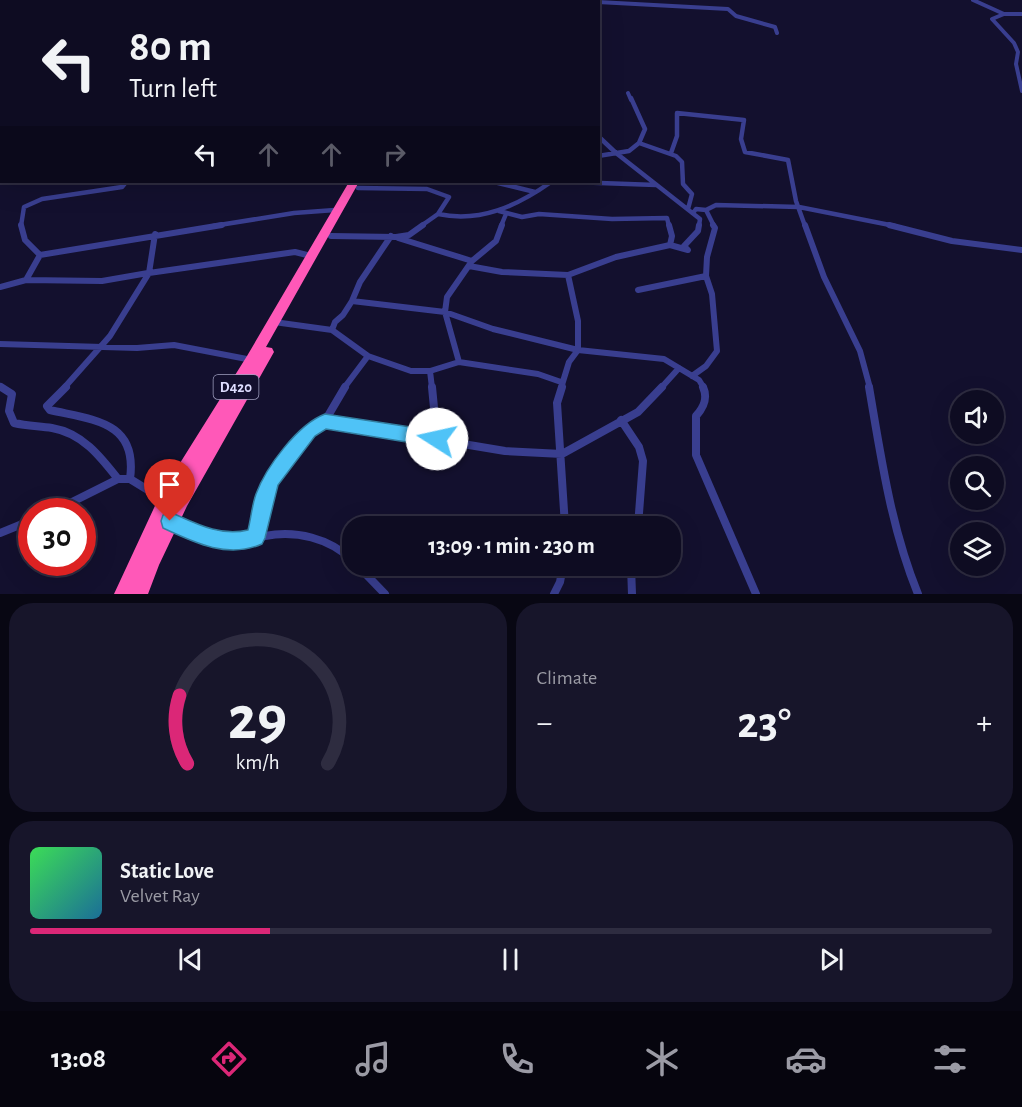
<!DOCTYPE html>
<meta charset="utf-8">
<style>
:root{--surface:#0e0c22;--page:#17152a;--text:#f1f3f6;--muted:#9b9ba5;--line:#2e2c40;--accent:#db2777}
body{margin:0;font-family:"Alegreya Sans",sans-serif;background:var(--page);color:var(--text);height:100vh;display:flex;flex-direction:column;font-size:22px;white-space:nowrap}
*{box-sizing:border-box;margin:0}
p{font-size:20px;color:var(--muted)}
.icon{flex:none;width:33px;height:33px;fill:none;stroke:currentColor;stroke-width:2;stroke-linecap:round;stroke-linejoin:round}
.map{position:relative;height:594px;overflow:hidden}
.panel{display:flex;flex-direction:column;gap:9px;padding:9px;background:#080713;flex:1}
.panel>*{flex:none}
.hud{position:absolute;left:0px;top:0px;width:600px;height:183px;box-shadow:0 6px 24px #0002,0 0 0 2px var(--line);background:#0e0c22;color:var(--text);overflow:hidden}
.buttons{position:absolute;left:950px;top:390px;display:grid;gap:12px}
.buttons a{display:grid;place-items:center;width:54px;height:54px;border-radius:50%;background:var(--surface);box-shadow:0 6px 24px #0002,0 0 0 2px var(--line);font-size:30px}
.speed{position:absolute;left:18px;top:498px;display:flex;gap:12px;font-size:30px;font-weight:700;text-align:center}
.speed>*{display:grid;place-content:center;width:78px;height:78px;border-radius:50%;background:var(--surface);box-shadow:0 6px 24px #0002,0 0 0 2px var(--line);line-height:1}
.speed .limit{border:9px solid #d22;background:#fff;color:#111}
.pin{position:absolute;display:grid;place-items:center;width:51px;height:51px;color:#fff;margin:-62px -26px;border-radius:50% 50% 50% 0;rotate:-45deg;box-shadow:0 0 6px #0007}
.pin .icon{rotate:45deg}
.me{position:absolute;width:66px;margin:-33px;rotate:280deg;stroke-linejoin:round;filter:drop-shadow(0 0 4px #0008)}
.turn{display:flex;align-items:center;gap:21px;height:126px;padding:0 30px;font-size:27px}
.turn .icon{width:78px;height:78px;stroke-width:2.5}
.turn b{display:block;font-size:42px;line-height:51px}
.lanes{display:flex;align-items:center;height:57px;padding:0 30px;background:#0003;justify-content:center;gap:30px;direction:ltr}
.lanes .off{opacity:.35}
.big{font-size:45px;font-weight:700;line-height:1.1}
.panel .card{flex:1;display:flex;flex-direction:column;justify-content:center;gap:9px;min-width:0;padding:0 21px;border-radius:24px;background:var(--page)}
.panel .dial{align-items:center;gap:0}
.dial svg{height:156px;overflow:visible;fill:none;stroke:var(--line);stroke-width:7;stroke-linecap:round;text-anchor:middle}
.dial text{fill:var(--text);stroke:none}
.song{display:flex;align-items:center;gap:18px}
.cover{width:72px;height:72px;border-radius:9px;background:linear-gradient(135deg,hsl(130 70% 55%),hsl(200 70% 35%))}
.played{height:6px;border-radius:3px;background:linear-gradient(90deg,var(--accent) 25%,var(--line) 25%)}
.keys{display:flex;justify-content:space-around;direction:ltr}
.heat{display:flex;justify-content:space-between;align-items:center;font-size:33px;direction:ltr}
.panel .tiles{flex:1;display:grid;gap:9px;grid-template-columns:1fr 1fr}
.card:last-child{grid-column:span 2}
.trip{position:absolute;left:342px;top:516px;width:339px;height:60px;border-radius:24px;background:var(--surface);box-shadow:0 6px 24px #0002,0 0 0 2px var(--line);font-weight:700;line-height:60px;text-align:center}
.tabs{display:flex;height:96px;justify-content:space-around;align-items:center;background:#06050e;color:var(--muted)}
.tabs .icon{width:42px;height:42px}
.tabs .selected{color:var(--accent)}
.tabs b{font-size:27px;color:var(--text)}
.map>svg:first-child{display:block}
</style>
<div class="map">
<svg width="1022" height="594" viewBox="0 0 1022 594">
<rect width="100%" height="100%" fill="#13102e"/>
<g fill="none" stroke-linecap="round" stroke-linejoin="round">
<path stroke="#393e8f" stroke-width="4" d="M94,0l3,2
M471,0l85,2
M973,0l31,14 -12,5 22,24 4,9 -2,12 6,27
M170,2l4,-2
M598,2l130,7 8,7 39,11 2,6
M1004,14h18
M0,80l2,-2
M628,93l3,7"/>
<path stroke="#393e8f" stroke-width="4.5" d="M631,98l14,31 -6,14
M598,136l18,17 84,66 -1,7
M671,153l6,-17v-23l67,7 -3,19 4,13 43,8 8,41 9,25
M598,156l31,-5 10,-8 37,13 6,6 1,22 9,10 -4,15
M494,182l41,10
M572,182l84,3
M358,188l69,1 22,8 -11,17 -17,12
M706,210l8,16
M499,211l23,6 17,-3 73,5 55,-1 2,8
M693,213l3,-4 10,1 10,-5 83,2 96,19
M438,214c42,9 79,-8 113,-32
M21,226l3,-19 18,-8 80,-12 4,-5
M213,226l81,-13 41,-3
M501,226l5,-12"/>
<path stroke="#393e8f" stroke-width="6" d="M21,225l4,15 15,15 -14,25
M669,225l3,11 -2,9
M805,225l19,52 36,74 10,37
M889,225l63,16 70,9
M155,234l-6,39 146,-21 16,4
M331,236l65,1 13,-2 14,-10
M398,238l74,23
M40,255l182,-30
M469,266l33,6 66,3 48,-18 54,-12 18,5 -4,-4 14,-15 1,-6
M0,287l26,-7 76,1 46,-8
M638,290l68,-14
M352,301l93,11 48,17 85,21v-29l-10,-46
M274,322l58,8 36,26 43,15h19l29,-9 79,12 23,8
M332,330l3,-8 8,-7 9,-14 8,-19 31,-46
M0,344l137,4 37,-3 78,15
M459,362l-14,-50 2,-15 25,-36 24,-20 6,-16
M430,371l2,17
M692,376l14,-10 11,-15 -5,-57 -6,-18 1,-19 8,-29 -2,-3
M0,386l3,2
M64,388l46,-52 39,-63
M344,388l24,-32
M561,388l8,-26 9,-12 86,9 35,21 5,8
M661,388l18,-20"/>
<path stroke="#393e8f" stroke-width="8" d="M1,387l11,7 -3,17 5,12c13,3 25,3 38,5 30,5 48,28 66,51
M66,387l-19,19 3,4c43,10 88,11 80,69
M432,387l5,52
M562,387l-5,16 8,123
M703,387c5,11 1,20 -7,29v39l60,139
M869,387c12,70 22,141 49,207
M621,420l18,27 4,14 -5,65
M325,421l20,-34
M52,512l66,-33h12l36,22
M171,522c18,9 37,19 57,20 13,1 24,-4 37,-6 31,-6 64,2 87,24
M0,533l32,-13
M256,538c3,-15 5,-32 10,-46 11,-26 35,-56 59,-71l180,30 57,3 76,-42 24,-25
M358,566l27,28
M631,566l1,28
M554,594l6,-12 3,-16"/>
<path fill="#ff58b8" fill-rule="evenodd" d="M471,0h6l-7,2z
M349,182h10l-93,165 6,1 2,4 -87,154 -28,59 -11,29h-34l46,-99 87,-139z"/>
</g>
<path fill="#4fc3f7" stroke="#337fa1" stroke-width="1.5" d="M325,414l112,17 6,3 2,5 -2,5 -6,3 -111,-18 -11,7 -37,49 -13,53 -3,6c-34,15 -67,-1 -99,-16l-2,-7 2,-6 7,-3c25,11 50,25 78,18 3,-12 4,-25 8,-36 10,-27 42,-70 69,-80z"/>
<g text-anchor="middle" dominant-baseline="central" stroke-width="6" stroke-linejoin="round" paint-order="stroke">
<rect fill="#13102e" stroke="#a1a0c0" stroke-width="1.5" x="213.5" y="375" width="45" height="24" rx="4.5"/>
<g font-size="15" font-weight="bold" fill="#deddff">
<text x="236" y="387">D420</text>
</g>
</g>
</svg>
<div class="buttons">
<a><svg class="icon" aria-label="sound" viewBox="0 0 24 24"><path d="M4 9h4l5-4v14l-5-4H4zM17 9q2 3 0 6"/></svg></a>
<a><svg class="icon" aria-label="search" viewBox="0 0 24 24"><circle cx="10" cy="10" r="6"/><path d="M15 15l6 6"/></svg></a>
<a><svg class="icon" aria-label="layers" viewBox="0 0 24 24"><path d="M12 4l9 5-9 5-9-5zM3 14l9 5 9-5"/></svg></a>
</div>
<div class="speed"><div class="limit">30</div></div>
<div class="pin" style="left:170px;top:521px;background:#d93025"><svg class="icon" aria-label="arrive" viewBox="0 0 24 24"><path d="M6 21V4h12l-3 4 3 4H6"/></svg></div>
<svg class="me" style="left:437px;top:439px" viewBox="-20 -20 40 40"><circle r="19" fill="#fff"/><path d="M0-13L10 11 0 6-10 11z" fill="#4fc3f7"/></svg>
<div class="trip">13:09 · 1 min · 230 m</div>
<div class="hud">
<div class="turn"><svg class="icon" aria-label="left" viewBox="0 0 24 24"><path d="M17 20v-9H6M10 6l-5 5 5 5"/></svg><div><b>80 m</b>Turn left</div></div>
<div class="lanes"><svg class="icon" aria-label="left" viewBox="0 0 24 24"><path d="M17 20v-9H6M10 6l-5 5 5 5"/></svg><svg class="icon off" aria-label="ahead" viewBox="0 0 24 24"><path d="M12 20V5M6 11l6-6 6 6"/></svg><svg class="icon off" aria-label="ahead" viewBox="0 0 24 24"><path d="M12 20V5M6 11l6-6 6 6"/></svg><svg class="icon off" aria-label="right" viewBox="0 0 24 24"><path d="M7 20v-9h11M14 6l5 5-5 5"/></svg></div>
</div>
</div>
<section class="panel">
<div class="tiles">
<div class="card dial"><svg viewBox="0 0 100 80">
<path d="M14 69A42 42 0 1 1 86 69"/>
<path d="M14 69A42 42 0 0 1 10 34" stroke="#db2777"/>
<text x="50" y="56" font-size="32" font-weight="700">29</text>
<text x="50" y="72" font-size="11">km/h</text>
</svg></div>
<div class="card"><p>Climate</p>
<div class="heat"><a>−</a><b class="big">23°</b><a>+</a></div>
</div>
<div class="card">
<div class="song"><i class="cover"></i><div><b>Static Love</b><p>Velvet Ray</p></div></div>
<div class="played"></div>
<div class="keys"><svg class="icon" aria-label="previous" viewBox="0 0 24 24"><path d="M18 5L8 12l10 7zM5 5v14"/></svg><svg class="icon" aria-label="pause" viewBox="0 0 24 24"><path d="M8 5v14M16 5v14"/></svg><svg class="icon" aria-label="next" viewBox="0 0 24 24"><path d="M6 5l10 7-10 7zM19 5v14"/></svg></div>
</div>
</div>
</section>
<nav class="tabs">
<b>13:08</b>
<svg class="icon selected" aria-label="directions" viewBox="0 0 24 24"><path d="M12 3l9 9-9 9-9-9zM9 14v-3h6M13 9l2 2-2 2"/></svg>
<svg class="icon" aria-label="music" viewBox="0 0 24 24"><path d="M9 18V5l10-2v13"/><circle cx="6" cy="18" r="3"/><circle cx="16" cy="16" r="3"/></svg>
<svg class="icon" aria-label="phone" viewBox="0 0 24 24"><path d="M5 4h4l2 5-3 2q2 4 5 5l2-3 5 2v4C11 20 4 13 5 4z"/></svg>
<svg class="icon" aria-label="climate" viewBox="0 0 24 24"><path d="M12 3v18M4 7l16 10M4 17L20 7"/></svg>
<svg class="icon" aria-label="car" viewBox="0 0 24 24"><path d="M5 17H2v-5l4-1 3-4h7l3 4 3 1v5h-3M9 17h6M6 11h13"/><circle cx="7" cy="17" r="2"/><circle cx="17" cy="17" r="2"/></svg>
<svg class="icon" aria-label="filters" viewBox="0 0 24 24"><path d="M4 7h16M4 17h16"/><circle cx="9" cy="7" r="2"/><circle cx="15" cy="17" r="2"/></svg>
</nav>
